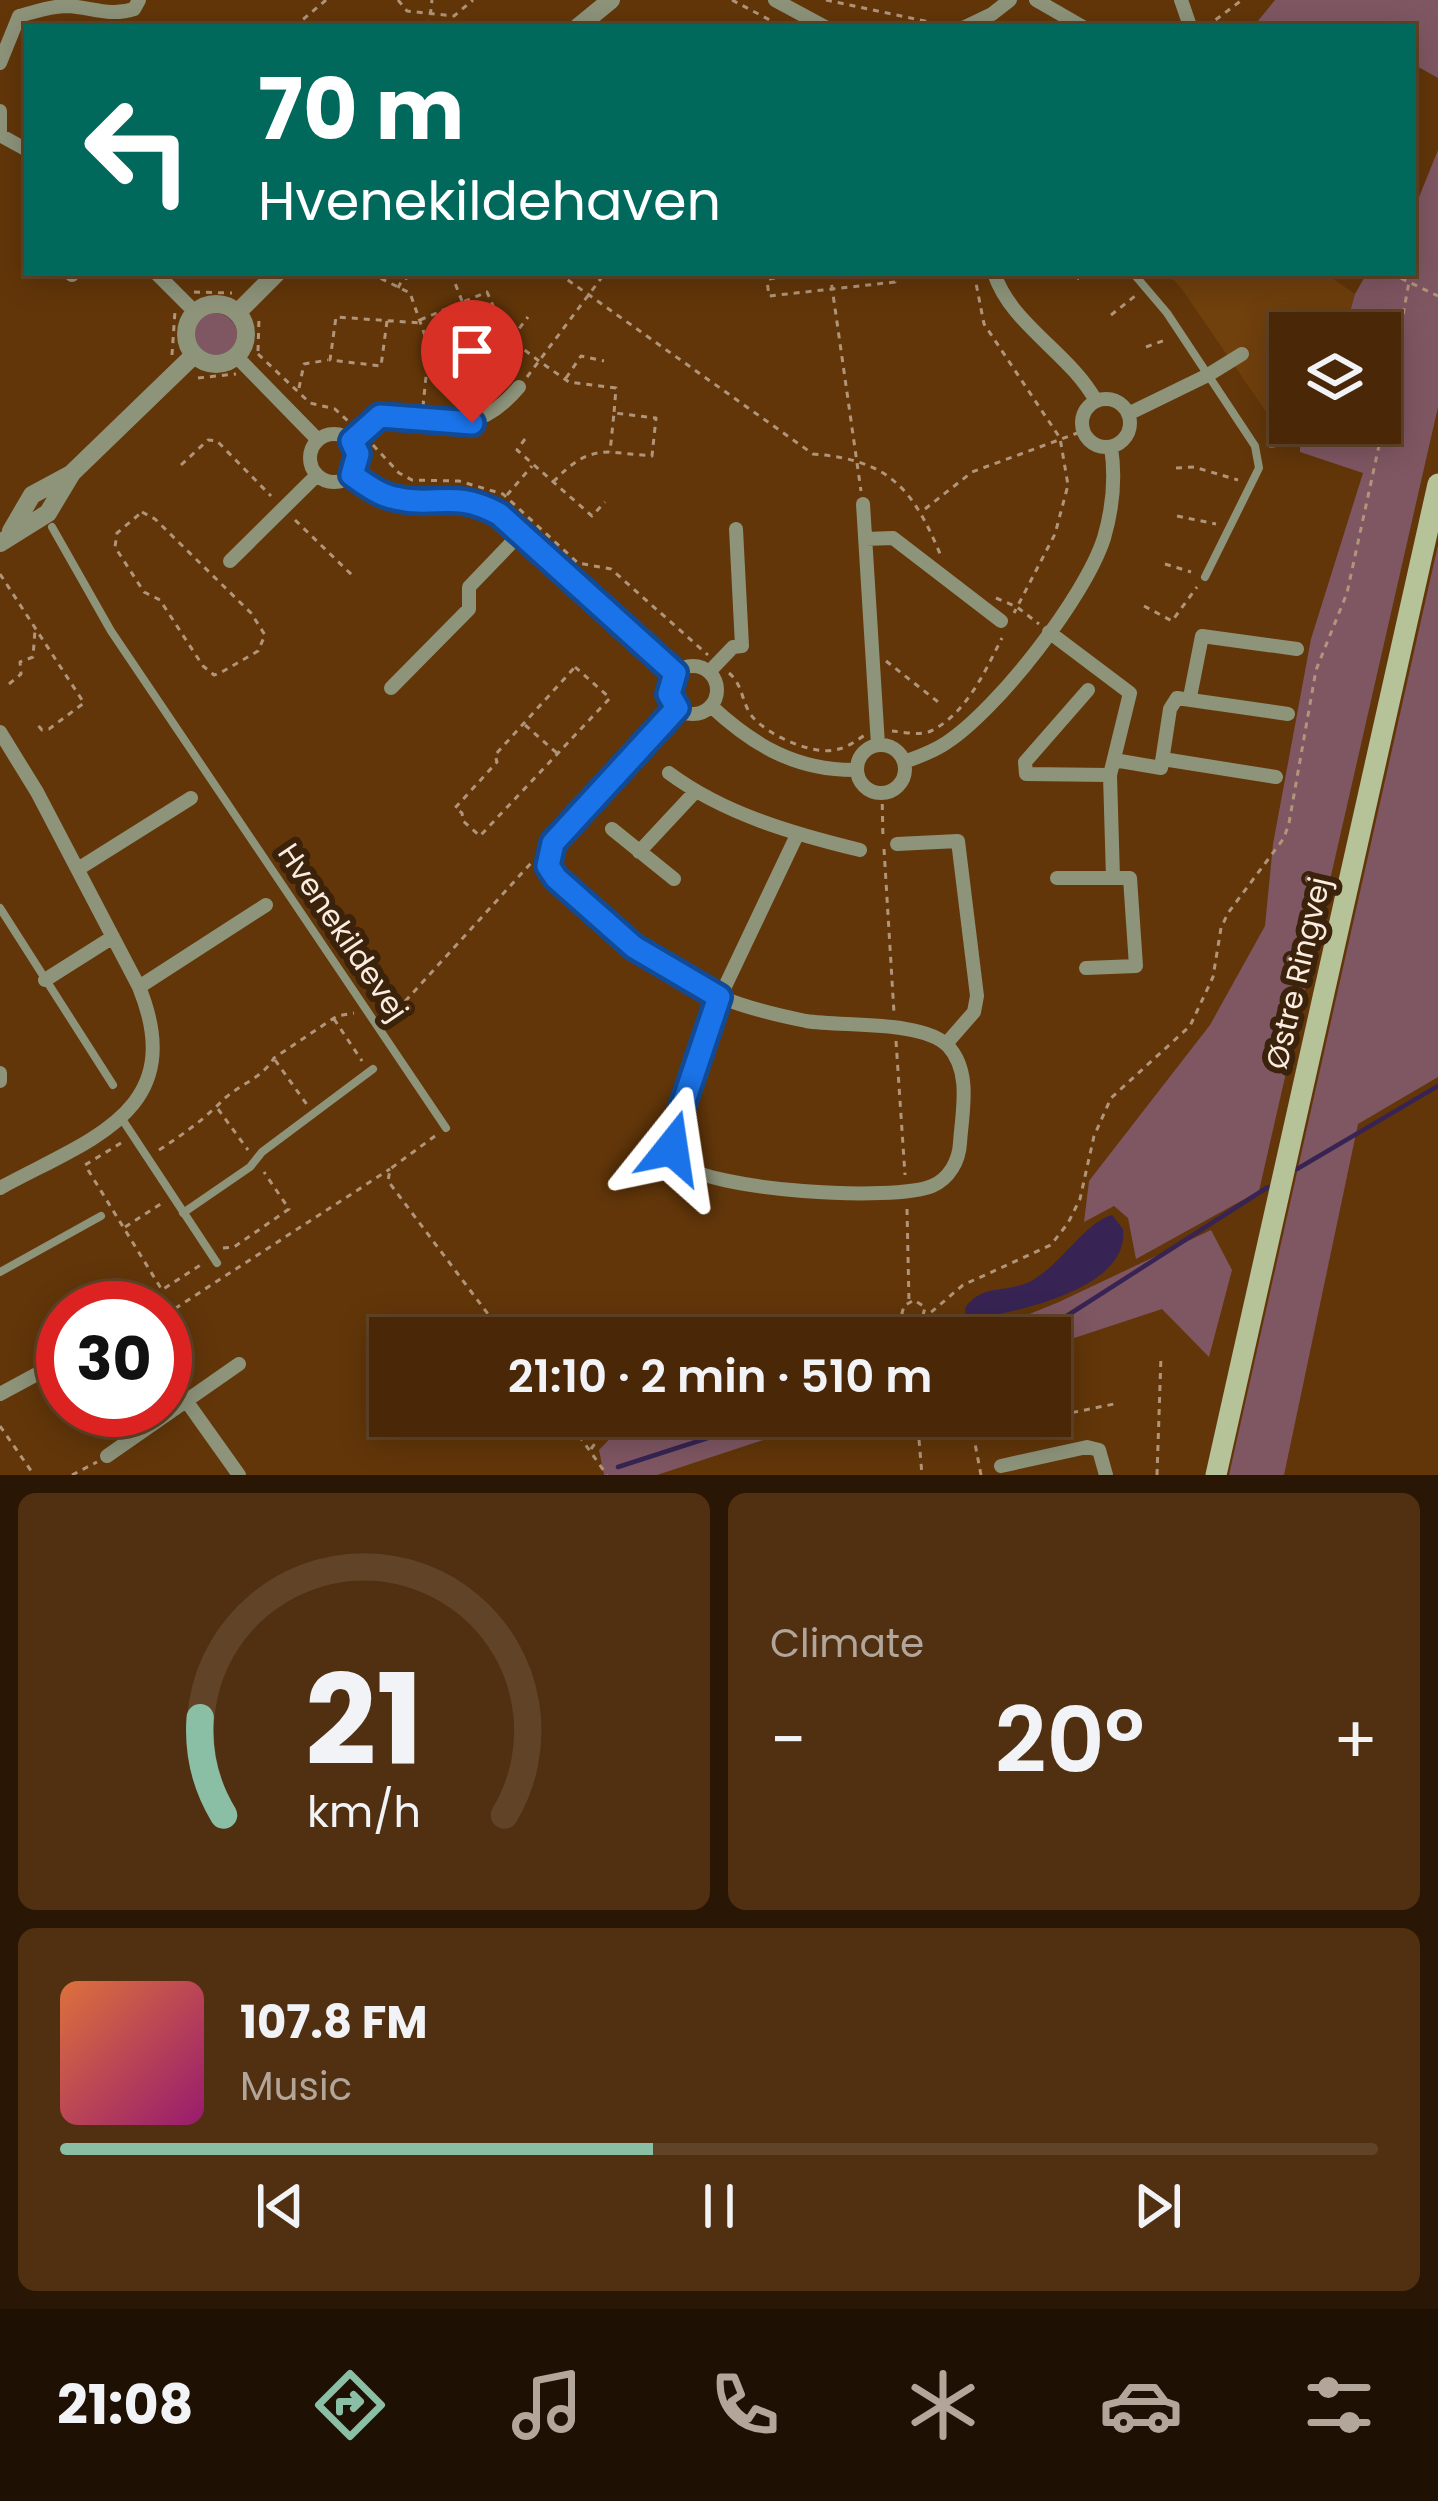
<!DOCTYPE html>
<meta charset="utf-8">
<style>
:root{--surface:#4a2807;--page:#513011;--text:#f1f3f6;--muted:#b2a69b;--line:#614428;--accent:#8abfa5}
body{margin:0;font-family:Poppins,sans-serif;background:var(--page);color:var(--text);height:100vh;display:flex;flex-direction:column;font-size:45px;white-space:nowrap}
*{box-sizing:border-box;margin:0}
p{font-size:39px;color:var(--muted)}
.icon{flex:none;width:66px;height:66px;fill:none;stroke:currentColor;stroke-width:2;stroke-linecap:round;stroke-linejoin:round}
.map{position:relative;height:1475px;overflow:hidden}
.sheet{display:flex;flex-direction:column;gap:18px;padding:18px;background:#291604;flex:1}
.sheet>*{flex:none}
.hud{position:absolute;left:24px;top:24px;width:1392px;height:252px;border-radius:0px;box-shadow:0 6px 30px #0003,0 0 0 3px var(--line);background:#00695c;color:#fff;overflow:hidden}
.tools{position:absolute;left:1269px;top:312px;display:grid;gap:24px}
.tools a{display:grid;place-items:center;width:132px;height:132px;border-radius:0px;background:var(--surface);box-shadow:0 6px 30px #0003,0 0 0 3px var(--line);font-size:60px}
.speed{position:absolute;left:36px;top:1281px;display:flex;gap:24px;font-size:60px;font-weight:700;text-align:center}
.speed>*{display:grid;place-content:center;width:156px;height:156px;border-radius:50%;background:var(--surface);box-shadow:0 6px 30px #0003,0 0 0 3px var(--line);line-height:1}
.speed .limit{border:18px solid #d22;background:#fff;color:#111}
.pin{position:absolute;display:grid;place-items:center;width:102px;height:102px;color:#fff;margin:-123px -51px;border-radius:50% 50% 50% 0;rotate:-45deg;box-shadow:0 0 12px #0007}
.pin .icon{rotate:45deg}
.me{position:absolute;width:132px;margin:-66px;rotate:15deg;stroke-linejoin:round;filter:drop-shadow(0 0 9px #0008)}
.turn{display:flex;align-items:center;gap:42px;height:252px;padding:0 36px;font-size:54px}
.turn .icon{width:156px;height:156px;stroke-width:2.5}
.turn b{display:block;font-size:84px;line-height:102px}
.big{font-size:90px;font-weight:600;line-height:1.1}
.sheet .widget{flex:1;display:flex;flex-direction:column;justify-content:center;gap:18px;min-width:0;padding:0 42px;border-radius:18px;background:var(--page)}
.sheet .dial{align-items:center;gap:0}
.dial svg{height:312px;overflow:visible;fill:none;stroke:var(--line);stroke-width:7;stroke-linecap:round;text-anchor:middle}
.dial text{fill:var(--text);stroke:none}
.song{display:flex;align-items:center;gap:36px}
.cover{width:144px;height:144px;border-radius:18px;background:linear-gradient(135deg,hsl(20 70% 55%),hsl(320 70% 35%))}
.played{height:12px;border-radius:6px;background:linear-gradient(90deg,var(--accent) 45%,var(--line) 45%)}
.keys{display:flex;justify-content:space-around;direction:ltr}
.heat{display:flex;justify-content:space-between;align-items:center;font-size:66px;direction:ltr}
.sheet .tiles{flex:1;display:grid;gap:18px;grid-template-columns:1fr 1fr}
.widget:last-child{grid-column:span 2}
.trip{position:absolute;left:369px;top:1317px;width:702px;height:120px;border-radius:0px;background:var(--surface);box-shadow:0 6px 30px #0003,0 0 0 3px var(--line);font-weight:600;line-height:120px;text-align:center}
.dock{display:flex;height:192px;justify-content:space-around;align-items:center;background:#1e1003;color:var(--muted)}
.dock .icon{width:84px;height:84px}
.dock .current{color:var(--accent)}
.dock b{font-size:54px;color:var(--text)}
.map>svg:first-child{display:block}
</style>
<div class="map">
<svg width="1438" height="1475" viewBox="0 0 1438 1475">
<rect width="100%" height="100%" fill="#623609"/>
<path fill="#70400d" d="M1167,273h158l30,21 -11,39h-54v90h18l-8,18h-14l-105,-153z"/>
<path fill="#7f5763" d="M1275,0h163v78l-25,-14v-37h-69l-10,-5 -3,5h-78z
M1438,150v257l-179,784 -123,68 -8,-41 -14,-12 -30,16 5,-41 121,-156 55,-99 8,-82 38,-205 52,-166 -63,-21v-11l8,-18h72v-90h-36l11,-39 12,-21h46v-61z
M193 335a22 22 0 1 1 44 0a22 22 0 1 1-44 0Z
M1438,545v532l-80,47 -74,351h-55z
M1211,1230l21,40 -23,87 -47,-48 -112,37v-8h-79l88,-36z
M798,1325l96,3 2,10h-154l19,-9z
M632,1416h204l-179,59h-53l-5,-25z"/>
<path fill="#372454" d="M1112,1215l11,14c7,61 -109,83 -151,90l-6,-4 -1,-7c17,-24 39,-15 62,-25 32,-14 56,-60 85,-68z"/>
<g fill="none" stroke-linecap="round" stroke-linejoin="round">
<path stroke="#372454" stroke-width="4.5" d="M1297,1169l141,-83
M977,1338l88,-21 203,-130
M618,1467l158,-51"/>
<path stroke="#b1957a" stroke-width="3" stroke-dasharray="6 6" stroke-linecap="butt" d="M398,0l9,11 47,5 19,-16
M732,0l51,27
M826,0l99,21 7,6
M294,27l32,-27
M429,27l3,-27
M1206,27l36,-27
M370,273l40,20 19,54 -6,59
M451,273l11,28
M558,273l255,181c77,6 100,35 128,102
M673,273l5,4 10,-4
M766,273l3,23 126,-14 -2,-9
M830,273l31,218
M974,273l10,51 76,114 8,47 -13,49 -41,79
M1390,273l48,23
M769,279l41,-6
M1077,279l7,-6
M398,288l4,-8 17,-7
M194,292l38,1
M1111,315l24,-19
M420,320l67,-28 19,44 33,25 30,21 47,6 -2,25
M387,321l-6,45 -51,-6 6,-43 85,6
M512,338l16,-21
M1146,347l22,-8
M430,349l11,27 22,1 15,-20
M258,351l1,-33
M258,354l52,49 25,6 14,13
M172,355l3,-44
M483,360l19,-30
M527,377l78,-104
M198,378l38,-4
M447,378l17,13
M566,378l15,-22 23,5
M299,388l5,-24 24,-4
M525,439l-8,11 75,66 13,-14
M373,445l26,28 13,7 47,1 44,13 75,69 33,6 97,86
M1269,446l111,-5 29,-159
M181,465l27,-25 9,1 54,55
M1176,468l18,-1 44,13
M553,482c18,-18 31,-30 57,-30l42,4 4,-38 -42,-5 -4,39
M507,495l25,-29
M925,509l47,-37 111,-41
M142,512l13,7 96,94 14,22 -7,16 -38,22 -6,2 -11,-9 -43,-66 -16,-8 -29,-45 2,-14z
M1177,516l39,8
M295,520l59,57
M1165,564l26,8
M0,574l84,129 -35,26 -7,1 -5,-6
M996,598l21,9 22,17
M1144,606l28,15 25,-34
M886,661l56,44
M575,667l35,31 -130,138 -17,-15 -1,-8 -7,-5 42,-46 -2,-7z
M729,673c14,12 12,27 22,42 15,20 64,42 88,34 9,-2 18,-9 26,-14
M9,684l12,-10 -1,-12 13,-5 2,-27
M525,725l33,29
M892,731c12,1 27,5 39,0 36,-18 54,-60 71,-93
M882,792l1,48
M884,849l10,164
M334,1019l28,42
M389,1019l143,-157
M896,1041l9,134
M275,1060l33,46
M218,1109l30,41
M435,1136l-45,33 -2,12 118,157
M121,1143l-36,22 77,125 40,-26
M159,1150c23,-15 43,-29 62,-48 16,-17 41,-23 53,-44l63,-42 17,-3
M907,1209l2,94
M125,1227l37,-24
M223,1248l11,-1 55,-38 -25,-37
M165,1315l225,-146
M922,1320l41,-35 88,-40 17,-22 12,-24 14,-63 17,-38 79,-72 23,-49 8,-49 7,-15 56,-75 5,-15 27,-153 31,-77 33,-152
M727,1338c49,-19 91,-16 143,-15 17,0 30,-5 46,2l6,-5 3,-13 -11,-7 -10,6 -2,7 3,6
M565,1416l42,59
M917,1416l5,59
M0,1426l34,49
M591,1449l24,-33
M72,1475l25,-13
M981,1475l-8,-42 141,-29
M1157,1475l4,-119"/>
<path stroke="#8d947a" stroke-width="8" d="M1133,273l34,40 88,133 4,22 -54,109
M52,527l59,104 335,497
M0,908l113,177
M122,1119l95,144
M183,1213l67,-46 12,-15 111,-83
M0,1272l101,-56"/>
<path stroke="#8d947a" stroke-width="14" d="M775,0l50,27
M1036,0l47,27
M1181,0l9,26 -3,1
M965,27l27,-13 18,-14
M0,63l19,-47c16,-4 31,-10 48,-10 24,1 42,11 67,3l5,-9
M0,111v23
M0,135l27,15
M70,273l2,2
M156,273l39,39
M994,273c17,52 76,80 102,128
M236,356l82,84
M1082 423a24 24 0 1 1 48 0a24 24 0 1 1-48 0Z
M1128,414l80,-39 34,-21
M310 458a24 24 0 1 1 48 0a24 24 0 1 1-48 0Z
M352,441l28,-25c61,6 95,23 139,-29
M352,475c57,42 89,9 147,39l176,159
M863,504l15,241
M865,539l28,-1 108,83
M230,561l87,-86
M1049,632l81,61 -20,82 3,103
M669 690a24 24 0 1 1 48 0a24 24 0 1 1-48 0Z
M709,672l24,-25 9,-1 -6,-117
M391,688l78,-79v-22l52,-54
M1088,690l-63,72 1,12 84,1
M1190,697l12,-61 95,13
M711,706c43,40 86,65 146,64
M677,708l-124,135 -5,23 8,12c50,46 99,91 162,118 28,12 58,19 88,25 37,6 117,-1 142,25 24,26 14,66 12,97 -1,18 -11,36 -28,43 -38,16 -222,5 -252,-23 -10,-10 -6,-23 -5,-35l45,-131 77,-162
M0,732l37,60 102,195c51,125 -50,152 -139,201
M857 769a24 24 0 1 1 48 0a24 24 0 1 1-48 0Z
M1163,759l113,18
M1114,760l47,8 9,-59 7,-11 111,16
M904,762c14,-5 29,-10 42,-19 52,-34 139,-146 158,-205 9,-31 12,-59 7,-91
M669,773c55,41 125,61 191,77
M612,829l62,50
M897,844l61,-3 19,155 -3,16 -28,32
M639,852l56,-60
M78,869l113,-71
M1057,878h73l6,88 -50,2
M45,980l68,-43
M139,987l127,-82
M0,1073v8
M165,1371l74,104
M0,1394l63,-34
M107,1456l132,-92
M1001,1466l86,-19 12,3 7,25"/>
<path stroke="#8d947a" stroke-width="18" d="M578,27l33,-27
M186 334a30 30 0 1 1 60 0a30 30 0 1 1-60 0Z
M237,313l40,-40
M11,531l21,-36 39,-21
M0,543l48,-30 24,-40 122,-118"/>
<path stroke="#b6c298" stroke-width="21" d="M1216,1475l222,-991"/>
</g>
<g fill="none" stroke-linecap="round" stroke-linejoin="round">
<g stroke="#114b97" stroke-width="30">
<path id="route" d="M472,423l-92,-7 -28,25 6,13 -6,21c13,9 27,20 43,23 43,10 57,-9 104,16l176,159 -6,21 8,14 -124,135 -5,23 8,12 78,69 85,50 -44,131 -3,20"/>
</g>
<use href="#route" stroke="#1a73e8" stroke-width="21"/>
</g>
<g text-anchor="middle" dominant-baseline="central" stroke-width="12" stroke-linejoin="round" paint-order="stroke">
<g font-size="30" fill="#faece1" stroke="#3b220b">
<text transform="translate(343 932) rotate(56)">Hvenekildevej</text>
<text transform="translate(1298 973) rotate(-77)">Østre Ringvej</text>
</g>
</g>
</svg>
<div class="tools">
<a><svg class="icon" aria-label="layers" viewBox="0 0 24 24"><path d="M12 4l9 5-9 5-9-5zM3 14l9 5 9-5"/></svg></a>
</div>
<div class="speed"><div class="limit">30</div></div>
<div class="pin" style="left:472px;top:423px;background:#d93025"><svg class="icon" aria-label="arrive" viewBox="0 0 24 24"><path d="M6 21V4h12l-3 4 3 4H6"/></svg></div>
<svg class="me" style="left:672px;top:1148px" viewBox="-20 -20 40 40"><path d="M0-17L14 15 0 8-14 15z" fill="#1a73e8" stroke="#fff" stroke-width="4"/></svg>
<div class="trip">21:10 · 2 min · 510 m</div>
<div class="hud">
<div class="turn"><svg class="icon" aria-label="left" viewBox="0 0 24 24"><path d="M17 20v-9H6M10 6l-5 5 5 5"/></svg><div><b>70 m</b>Hvenekildehaven</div></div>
</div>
</div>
<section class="sheet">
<div class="tiles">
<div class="widget dial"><svg viewBox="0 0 100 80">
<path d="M14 69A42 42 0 1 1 86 69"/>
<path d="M14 69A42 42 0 0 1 8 44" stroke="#8abfa5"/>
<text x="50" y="56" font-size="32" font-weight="700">21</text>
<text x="50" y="72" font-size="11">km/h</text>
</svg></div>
<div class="widget"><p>Climate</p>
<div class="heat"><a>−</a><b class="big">20°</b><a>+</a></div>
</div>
<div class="widget">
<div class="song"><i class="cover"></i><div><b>107.8 FM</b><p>Music</p></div></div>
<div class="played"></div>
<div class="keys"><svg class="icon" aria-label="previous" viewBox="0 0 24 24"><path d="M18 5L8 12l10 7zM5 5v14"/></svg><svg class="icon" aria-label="pause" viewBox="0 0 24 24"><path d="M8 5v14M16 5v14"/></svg><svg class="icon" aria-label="next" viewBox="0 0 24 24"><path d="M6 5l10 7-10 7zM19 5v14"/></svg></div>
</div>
</div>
</section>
<nav class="dock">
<b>21:08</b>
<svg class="icon current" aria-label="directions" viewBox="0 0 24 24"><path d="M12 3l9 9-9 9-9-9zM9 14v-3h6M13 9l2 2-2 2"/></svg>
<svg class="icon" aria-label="music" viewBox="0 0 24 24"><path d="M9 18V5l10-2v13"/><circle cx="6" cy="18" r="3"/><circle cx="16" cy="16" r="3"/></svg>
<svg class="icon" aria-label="phone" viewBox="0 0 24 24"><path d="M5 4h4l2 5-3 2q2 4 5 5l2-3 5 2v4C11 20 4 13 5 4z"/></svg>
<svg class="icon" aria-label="climate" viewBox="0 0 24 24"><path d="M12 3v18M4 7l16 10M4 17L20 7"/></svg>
<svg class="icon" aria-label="car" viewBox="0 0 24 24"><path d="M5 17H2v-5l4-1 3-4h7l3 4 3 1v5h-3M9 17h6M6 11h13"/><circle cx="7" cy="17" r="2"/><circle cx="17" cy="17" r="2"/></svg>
<svg class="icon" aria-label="filters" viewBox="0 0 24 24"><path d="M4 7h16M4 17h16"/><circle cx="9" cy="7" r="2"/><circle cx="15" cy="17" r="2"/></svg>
</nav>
